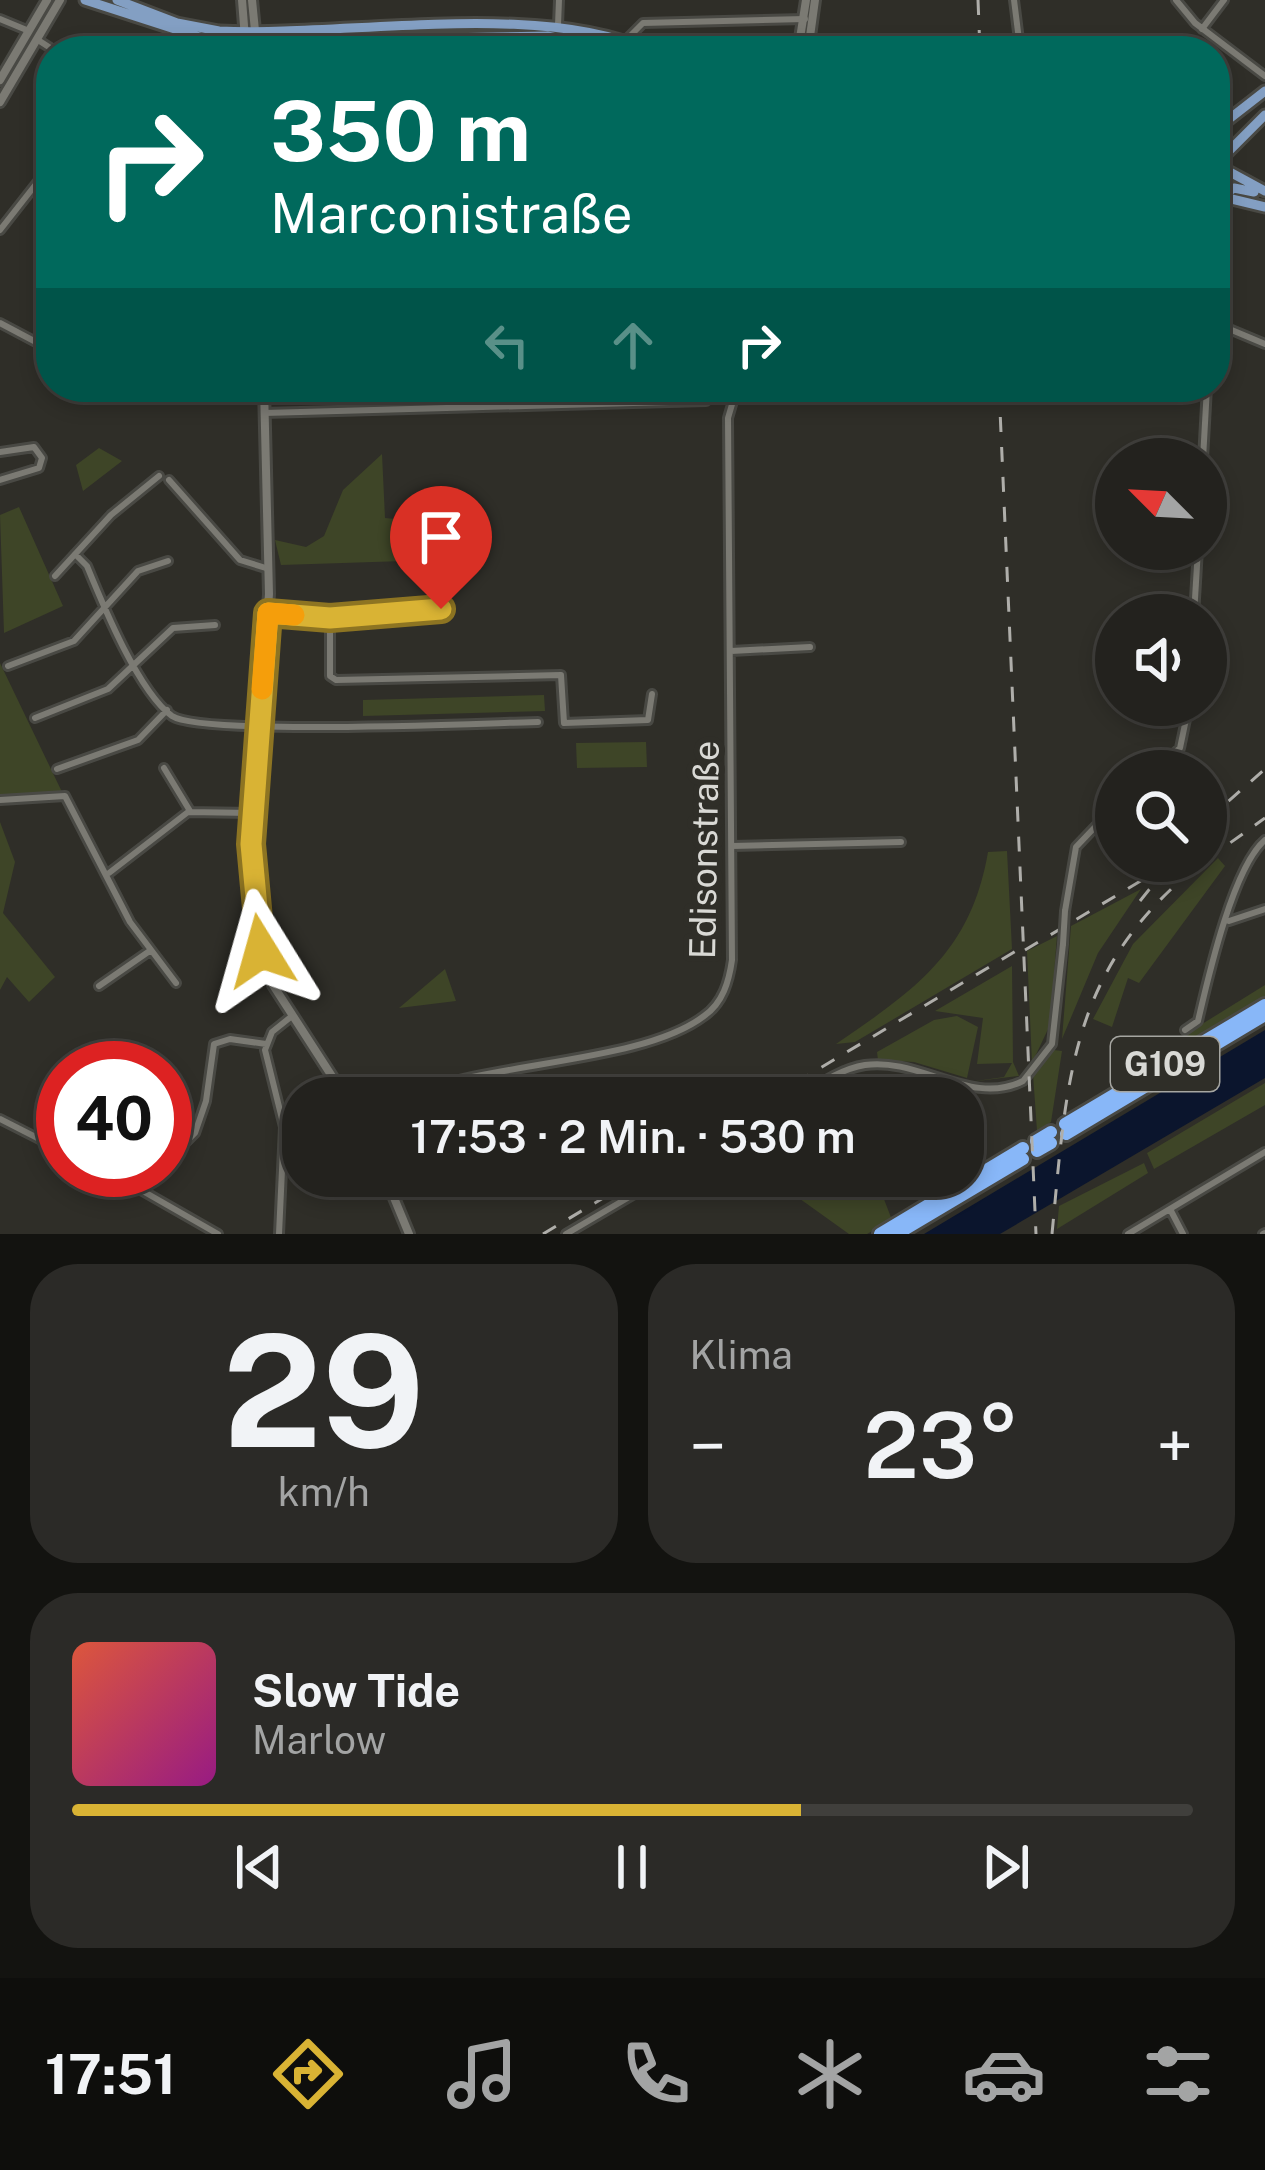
<!DOCTYPE html>
<html lang="de">
<meta charset="utf-8">
<style>
:root{--surface:#23221e;--page:#2b2a27;--text:#f1f3f6;--muted:#a3a4a4;--line:#403f3c;--accent:#d9b334}
body{margin:0;font-family:"Public Sans",sans-serif;background:var(--page);color:var(--text);height:100vh;display:flex;flex-direction:column;font-size:45px;white-space:nowrap}
*{box-sizing:border-box;margin:0}
p{font-size:39px;color:var(--muted)}
.icon{flex:none;width:66px;height:66px;fill:none;stroke:currentColor;stroke-width:2;stroke-linecap:round;stroke-linejoin:round}
.map{position:relative;height:1234px;overflow:hidden}
.drawer{display:flex;flex-direction:column;gap:30px;padding:30px;background:#131310;flex:1}
.drawer>*{flex:none}
.top-card{position:absolute;left:36px;top:36px;width:1194px;height:366px;border-radius:48px;box-shadow:0 6px 18px #0003,0 0 0 3px var(--line);background:#00695c;color:#fff;overflow:hidden}
.needle{width:78px;rotate:294deg}
.buttons{position:absolute;left:1095px;top:438px;display:grid;gap:24px}
.buttons a{display:grid;place-items:center;width:132px;height:132px;border-radius:50%;background:var(--surface);box-shadow:0 6px 18px #0003,0 0 0 3px var(--line);font-size:60px}
.speed{position:absolute;left:36px;top:1041px;display:flex;gap:24px;font-size:60px;font-weight:700;text-align:center}
.speed>*{display:grid;place-content:center;width:156px;height:156px;border-radius:50%;background:var(--surface);box-shadow:0 6px 18px #0003,0 0 0 3px var(--line);line-height:1}
.speed .limit{border:18px solid #d22;background:#fff;color:#111}
.pin{position:absolute;display:grid;place-items:center;width:102px;height:102px;color:#fff;margin:-123px -51px;border-radius:50% 50% 50% 0;rotate:-45deg;box-shadow:0 0 12px #0007}
.pin .icon{rotate:45deg}
.me{position:absolute;width:132px;margin:-66px;rotate:352deg;stroke-linejoin:round;filter:drop-shadow(0 0 9px #0008)}
.turn{display:flex;align-items:center;gap:42px;height:252px;padding:0 36px;font-size:54px}
.turn .icon{width:156px;height:156px;stroke-width:2.5}
.turn b{display:block;font-size:84px;line-height:102px}
.lanes{display:flex;align-items:center;height:114px;padding:0 36px;background:#0003;justify-content:center;gap:60px;direction:ltr}
.lanes .off{opacity:.35}
.big{font-size:90px;font-weight:600;line-height:1.1}
.drawer .widget{flex:1;display:flex;flex-direction:column;justify-content:center;gap:18px;min-width:0;padding:0 42px;border-radius:48px;background:var(--page)}
.drawer .dial{align-items:center;gap:0}
.dial b{font-size:156px;line-height:1}
.song{display:flex;align-items:center;gap:36px}
.cover{width:144px;height:144px;border-radius:18px;background:linear-gradient(135deg,hsl(10 70% 55%),hsl(310 70% 35%))}
.played{height:12px;border-radius:6px;background:linear-gradient(90deg,var(--accent) 65%,var(--line) 65%)}
.keys{display:flex;justify-content:space-around;direction:ltr}
.heat{display:flex;justify-content:space-between;align-items:center;font-size:66px;direction:ltr}
.drawer .tiles{flex:1;display:grid;gap:30px;grid-template-columns:1fr 1fr}
.widget:last-child{grid-column:span 2}
.trip{position:absolute;left:282px;top:1077px;width:702px;height:120px;border-radius:48px;background:var(--surface);box-shadow:0 6px 18px #0003,0 0 0 3px var(--line);font-weight:600;line-height:120px;text-align:center}
.menu{display:flex;height:192px;justify-content:space-around;align-items:center;background:#0e0e0c;color:var(--muted)}
.menu .icon{width:84px;height:84px}
.menu .on{color:var(--accent)}
.menu b{font-size:54px;color:var(--text)}
.map>svg:first-child{display:block}
</style>
<div class="map">
<svg width="1265" height="1234" viewBox="0 0 1265 1234">
<rect width="100%" height="100%" fill="#2f2e28"/>
<path fill="#3e4527" d="M99,448l23,13 -39,30 -7,-26z
M382,454l3,64 10,1v10l9,1v31l-123,4 -6,-25 31,7 18,-11 19,-46z
M19,507l44,99 -59,27 -4,-118z
M0,663l62,129 -62,6z
M544,695l1,16 -182,5v-16z
M646,742l1,25 -70,1 -1,-25z
M0,822l15,40 -12,51 52,64 -26,25 -22,-25 -7,13z
M1007,851l5,98 -157,93 -19,2c79,-54 135,-92 152,-192z
M1218,858l7,8 -86,117 -11,-5 -16,49 -19,-8 40,-75z
M1141,889l-43,64 -36,86 9,-113z
M1057,936l-7,89 -18,38 -5,-112z
M1012,966l1,96 6,14 -50,6 35,-5 8,-14 -35,1 6,-46 -48,-7z
M445,969l11,32 -57,7z
M1265,985v12l-147,88 -3,-7z
M957,1016l21,11 -11,51 -53,-16 -36,-2 -1,-8 57,-32z
M1054,1050l8,1 -11,71 -14,9 -4,-57z
M1265,1083v22l-111,64 -7,-16z
M1144,1163l4,10 -91,56 2,-23z
M768,1176h101l8,5 15,39 -25,14h-18z"/>
<path fill="#0b152d" d="M1265,1030v48l-265,156h-76z"/>
<g fill="none" stroke-linecap="round" stroke-linejoin="round">
<g stroke="#494944" stroke-width="12">
<path id="street" d="M1014,0l5,40h8
M1176,0l19,23 70,53
M0,19l29,12
M558,25l1,-25
M1202,29l22,-29
M38,40l17,11
M626,40l17,-17 162,-4
M0,230l51,-65
M1215,267l7,-71
M0,323l51,27
M1215,323l50,21
M757,387l13,12 157,-1
M264,413l442,-12
M0,452l34,-5 8,11 -3,10 -39,12
M1203,459l4,-72
M169,480l71,80 29,9
M75,554l12,12c16,39 51,125 85,150 29,20 313,7 366,6
M55,576l56,-61 48,-39
M268,613l62,5 111,-9
M1194,615l4,-66
M330,618v58l6,4 225,-5 3,48 84,-3 4,-26
M731,651l79,-4
M8,666l66,-25 64,-70 30,-10
M35,718l73,-29 65,-61 42,-3
M164,768l26,43
M57,769l81,-29 29,-30
M1156,771l24,-23 9,-43
M0,800l65,-4 65,126 46,61
M732,846l169,-4
M109,873l79,-61 64,1
M1065,911l11,-64 40,-42
M1229,921l36,-12
M99,986l52,-36
M1185,1030l13,-9c10,-43 35,-154 67,-181
M443,1081l10,17
M401,1098c85,-37 240,-34 303,-82 19,-13 25,-35 28,-56l-4,-542 5,-17 23,-14
M797,1098c21,-13 43,-29 68,-33 54,-8 107,42 158,16l29,-37 11,-100
M0,1119l63,32
M165,1145l16,2 14,-14 11,-32 8,-57 16,-5 36,5
M106,1170l112,64
M1170,1209l13,25
M279,1234l5,-107 -19,-77 7,-18 20,-16
M566,1234l99,-58
M1128,1234l137,-82
M1263,1234l2,-1"/>
</g>
<g stroke="#494944" stroke-width="14">
<path id="secondary" d="M242,0l4,51
M252,0l5,51
M798,51l8,-51
M808,51l7,-51
M0,80l47,-80
M0,102l60,-102
M264,387l5,207 -17,219 3,104 18,68 73,113
M385,1176l24,58"/>
</g>
<g stroke="#494944" stroke-width="15">
<path id="primary" d="M85,0l130,42 332,-6 72,15
M117,0l60,23 42,8c125,6 321,-31 430,20
M1215,130l50,-39
M1215,164l50,27
M1215,165l50,-50
M1215,195l50,12
M1222,196l12,-8 20,4"/>
</g>
<g stroke="#494944" stroke-width="18">
<path id="highway" d="M1065,1124l200,-119
M1066,1134l199,-119
M1036,1141l15,-9
M1037,1151l14,-8
M880,1234l143,-86
M897,1234l126,-75"/>
</g>
<use href="#street" stroke="#7b7a73" stroke-width="6"/>
<use href="#secondary" stroke="#7b7a73" stroke-width="8"/>
<use href="#primary" stroke="#839fc3" stroke-width="9"/>
<use href="#highway" stroke="#88b7f8" stroke-width="12"/>
<path stroke="#afaeaa" stroke-width="3" stroke-dasharray="15 15" stroke-linecap="butt" d="M978,0l2,51
M999,387l37,847
M1206,821l59,-52
M1206,860l59,-42
M1140,901l32,-40
M1025,950l129,-77
M770,1098l246,-147
M543,1234l97,-58
M1052,1234c15,-157 18,-269 152,-373"/>
<g stroke="#494944" stroke-width="12" stroke-linecap="butt">
<path id="street-bridge" d="M1063,944l2,-33"/>
</g>
<use href="#street-bridge" stroke="#7b7a73" stroke-width="6"/>
</g>
<g fill="none" stroke-linecap="round" stroke-linejoin="round">
<g stroke="#8d7422" stroke-width="30">
<path id="route" d="M261,951l-10,-107 17,-231 62,5 111,-9"/>
</g>
<use href="#route" stroke="#d9b334" stroke-width="21"/>
<path stroke="#f59e0b" stroke-width="21" d="M262,689l6,-76 26,2"/>
</g>
<g text-anchor="middle" dominant-baseline="central" stroke-width="12" stroke-linejoin="round" paint-order="stroke">
<rect fill="#2f2e28" stroke="#a6a6a1" stroke-width="3" x="1111" y="1037" width="108" height="54" rx="9"/>
<g font-size="33" font-weight="bold" fill="#d9d9d5">
<text x="1165" y="1064">G109</text>
</g>
<g font-size="36" fill="#d9d9d5" stroke="#2f2e28">
<text transform="translate(704 850) rotate(-89)">Edisonstraße</text>
</g>
</g>
</svg>
<div class="buttons">
<a><svg class="needle" viewBox="-14 -14 28 28"><path d="M0-13l5 13h-10z" fill="#e53935"/><path d="M0 13l5-13h-10z" fill="#a3a4a4"/></svg></a>
<a><svg class="icon" aria-label="sound" viewBox="0 0 24 24"><path d="M4 9h4l5-4v14l-5-4H4zM17 9q2 3 0 6"/></svg></a>
<a><svg class="icon" aria-label="search" viewBox="0 0 24 24"><circle cx="10" cy="10" r="6"/><path d="M15 15l6 6"/></svg></a>
</div>
<div class="speed"><div class="limit">40</div></div>
<div class="pin" style="left:441px;top:609px;background:#d93025"><svg class="icon" aria-label="arrive" viewBox="0 0 24 24"><path d="M6 21V4h12l-3 4 3 4H6"/></svg></div>
<svg class="me" style="left:261px;top:951px" viewBox="-20 -20 40 40"><path d="M0-17L14 15 0 8-14 15z" fill="#d9b334" stroke="#fff" stroke-width="4"/></svg>
<div class="trip">17:53 · 2 Min. · 530 m</div>
<div class="top-card">
<div class="turn"><svg class="icon" aria-label="right" viewBox="0 0 24 24"><path d="M7 20v-9h11M14 6l5 5-5 5"/></svg><div><b>350 m</b>Marconistraße</div></div>
<div class="lanes"><svg class="icon off" aria-label="left" viewBox="0 0 24 24"><path d="M17 20v-9H6M10 6l-5 5 5 5"/></svg><svg class="icon off" aria-label="ahead" viewBox="0 0 24 24"><path d="M12 20V5M6 11l6-6 6 6"/></svg><svg class="icon" aria-label="right" viewBox="0 0 24 24"><path d="M7 20v-9h11M14 6l5 5-5 5"/></svg></div>
</div>
</div>
<section class="drawer">
<div class="tiles">
<div class="widget dial"><b>29</b><p>km/h</p></div>
<div class="widget"><p>Klima</p>
<div class="heat"><a>−</a><b class="big">23°</b><a>+</a></div>
</div>
<div class="widget">
<div class="song"><i class="cover"></i><div><b>Slow Tide</b><p>Marlow</p></div></div>
<div class="played"></div>
<div class="keys"><svg class="icon" aria-label="previous" viewBox="0 0 24 24"><path d="M18 5L8 12l10 7zM5 5v14"/></svg><svg class="icon" aria-label="pause" viewBox="0 0 24 24"><path d="M8 5v14M16 5v14"/></svg><svg class="icon" aria-label="next" viewBox="0 0 24 24"><path d="M6 5l10 7-10 7zM19 5v14"/></svg></div>
</div>
</div>
</section>
<nav class="menu">
<b>17:51</b>
<svg class="icon on" aria-label="directions" viewBox="0 0 24 24"><path d="M12 3l9 9-9 9-9-9zM9 14v-3h6M13 9l2 2-2 2"/></svg>
<svg class="icon" aria-label="music" viewBox="0 0 24 24"><path d="M9 18V5l10-2v13"/><circle cx="6" cy="18" r="3"/><circle cx="16" cy="16" r="3"/></svg>
<svg class="icon" aria-label="phone" viewBox="0 0 24 24"><path d="M5 4h4l2 5-3 2q2 4 5 5l2-3 5 2v4C11 20 4 13 5 4z"/></svg>
<svg class="icon" aria-label="climate" viewBox="0 0 24 24"><path d="M12 3v18M4 7l16 10M4 17L20 7"/></svg>
<svg class="icon" aria-label="car" viewBox="0 0 24 24"><path d="M5 17H2v-5l4-1 3-4h7l3 4 3 1v5h-3M9 17h6M6 11h13"/><circle cx="7" cy="17" r="2"/><circle cx="17" cy="17" r="2"/></svg>
<svg class="icon" aria-label="filters" viewBox="0 0 24 24"><path d="M4 7h16M4 17h16"/><circle cx="9" cy="7" r="2"/><circle cx="15" cy="17" r="2"/></svg>
</nav>
